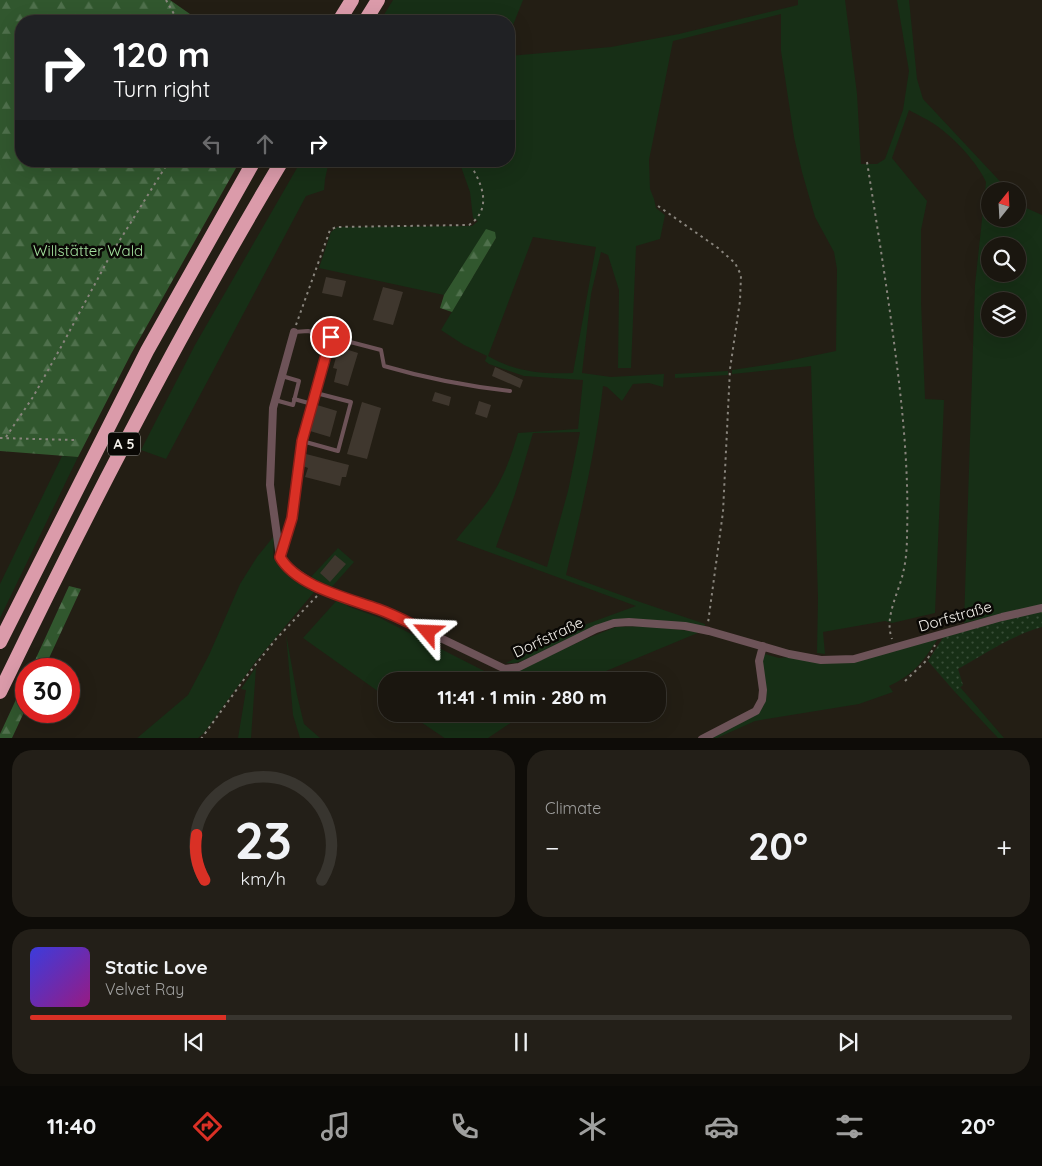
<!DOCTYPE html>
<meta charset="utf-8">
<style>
:root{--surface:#1a160f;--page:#231f18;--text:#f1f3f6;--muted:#9f9f9e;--line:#38352f;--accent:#d93025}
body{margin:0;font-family:Quicksand,sans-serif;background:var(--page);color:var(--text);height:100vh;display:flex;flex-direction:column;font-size:19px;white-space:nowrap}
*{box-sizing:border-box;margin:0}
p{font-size:16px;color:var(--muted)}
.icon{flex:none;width:28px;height:28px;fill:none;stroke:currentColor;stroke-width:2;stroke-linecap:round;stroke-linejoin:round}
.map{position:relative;height:738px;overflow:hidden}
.panel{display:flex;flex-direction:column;gap:12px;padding:12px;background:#0e0c08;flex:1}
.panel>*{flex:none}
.guide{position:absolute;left:15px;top:15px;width:500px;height:152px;border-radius:20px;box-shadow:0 5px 20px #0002,0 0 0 1px var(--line);background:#202124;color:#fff;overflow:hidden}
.needle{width:32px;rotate:18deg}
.controls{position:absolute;left:981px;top:182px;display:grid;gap:10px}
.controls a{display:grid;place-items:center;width:45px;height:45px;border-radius:50%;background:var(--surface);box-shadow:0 5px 20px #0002,0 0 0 1px var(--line);font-size:25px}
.speed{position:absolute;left:15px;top:658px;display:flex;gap:10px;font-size:25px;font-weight:700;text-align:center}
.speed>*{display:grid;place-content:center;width:65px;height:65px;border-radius:50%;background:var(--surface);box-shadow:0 5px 20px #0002,0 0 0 1px var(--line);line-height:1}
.speed .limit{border:8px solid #d22;background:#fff;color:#111}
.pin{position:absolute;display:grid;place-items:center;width:42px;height:42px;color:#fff;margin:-21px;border:2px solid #fff;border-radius:50%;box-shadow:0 1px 5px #0007}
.me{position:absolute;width:55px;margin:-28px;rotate:296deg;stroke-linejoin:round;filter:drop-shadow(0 0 4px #0008)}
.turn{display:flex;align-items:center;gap:18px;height:105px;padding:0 15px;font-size:22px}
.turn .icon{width:65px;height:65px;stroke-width:2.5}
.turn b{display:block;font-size:35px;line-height:42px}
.lanes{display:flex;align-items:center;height:48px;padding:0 15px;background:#0003;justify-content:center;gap:25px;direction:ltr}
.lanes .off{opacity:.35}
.big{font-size:38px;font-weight:700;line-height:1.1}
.panel .widget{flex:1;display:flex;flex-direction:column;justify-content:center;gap:8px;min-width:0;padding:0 18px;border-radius:20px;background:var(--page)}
.panel .dial{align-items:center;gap:0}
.dial svg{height:130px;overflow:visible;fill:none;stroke:var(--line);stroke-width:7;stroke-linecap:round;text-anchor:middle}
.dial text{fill:var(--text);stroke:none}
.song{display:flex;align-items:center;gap:15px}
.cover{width:60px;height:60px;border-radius:8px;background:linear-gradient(135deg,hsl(240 70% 55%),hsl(310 70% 35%))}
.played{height:5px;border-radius:2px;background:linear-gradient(90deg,var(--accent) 20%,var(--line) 20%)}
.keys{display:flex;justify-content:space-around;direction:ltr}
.heat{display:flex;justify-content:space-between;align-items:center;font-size:28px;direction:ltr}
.panel .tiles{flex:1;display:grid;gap:12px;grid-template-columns:1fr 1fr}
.widget:last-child{grid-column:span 2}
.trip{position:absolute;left:378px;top:672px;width:288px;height:50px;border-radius:20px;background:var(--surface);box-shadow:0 5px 20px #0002,0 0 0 1px var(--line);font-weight:700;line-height:50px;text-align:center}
.menu{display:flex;height:80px;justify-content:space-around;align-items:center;background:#0a0906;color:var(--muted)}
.menu .icon{width:35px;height:35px}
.menu .current{color:var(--accent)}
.menu b{font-size:22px;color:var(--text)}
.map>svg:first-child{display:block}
</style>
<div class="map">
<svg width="1042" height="739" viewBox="0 0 1042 739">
<defs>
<pattern id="forest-firs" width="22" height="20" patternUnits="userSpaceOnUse" patternTransform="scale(1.25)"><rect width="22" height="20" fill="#31572e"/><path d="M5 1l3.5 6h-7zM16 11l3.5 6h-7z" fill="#4f704c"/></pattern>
<pattern id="garden-dots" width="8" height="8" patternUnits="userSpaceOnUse" patternTransform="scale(1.25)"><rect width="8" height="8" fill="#172f16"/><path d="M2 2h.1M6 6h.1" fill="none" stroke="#394e38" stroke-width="1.8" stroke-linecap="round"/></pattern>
</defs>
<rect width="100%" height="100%" fill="#231e14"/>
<path fill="#172f16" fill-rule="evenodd" d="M393,0h130l-14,35v-14h-129z
M798,0h47l12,94 4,70h16l8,-5 18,-49 6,-39 -12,-71h12l8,79 6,20 86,92h-19v28h28v-19l6,7 18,8v390l-78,18 11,-338 11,-103c-9,-20 -32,-44 -49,-56 -8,-6 -19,-11 -28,-16l-17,48 35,43 -6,29v72l4,97 19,1 -9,213 -43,10 -7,-2 -62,11 2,22 -8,-1 1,-55 -7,-232 -79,8v-4l41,-6 63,-13 1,-82 -3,-17 -19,-35 -13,-45 -8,-35 -13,-86v-37l-108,27 -24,119 1,29 4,10 2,9 9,7 -5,24 -24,7 -5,122h-13l1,-78 -11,-35 -7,-3 -10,42 -9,79 29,4 53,-3 -1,13 -14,-4 -16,1 -11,17 -15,-14 -4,-1c-7,64 -22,126 -37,189l74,27 65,22v3l-15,-3 -62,-6 -102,42 -11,3h-9l78,-38 52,-19 -180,-66c10,-13 22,-26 32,-39 15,-21 23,-44 30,-68l60,-4 5,-49 -59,-4 -35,-12 -4,-3 2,-5 -23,-11 -23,-15 55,-92 -10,-8 -42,65 -125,-27 12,-36 6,-5 135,-1 6,-5 -5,-3 -3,-26 -11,-31h50v-105l102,-9 68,-13 119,-29zM533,237l63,10 -23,126c-31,1 -58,-1 -85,-17zM990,246h28v28h-28zM990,301h28v28h-28zM580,432l-12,59 -21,76 -51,-20 19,-53 18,-61z
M301,161h28l-4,18 -1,11 -18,6 -140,263 -25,-9 54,-105z
M728,371v4l-53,3v-4z
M62,456l16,1 -78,161v-34z
M274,536l-1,22 42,33 -59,70 -52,72 -6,5 -62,1 52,-44 21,-40 31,-71 17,-27z
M338,548l16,14 -24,27 -20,-11z
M338,599l12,4 -3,3 33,12 120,61 83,-39 33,-13 29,-1 55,6 -118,49h-196v16l-83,-59z
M286,634l11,61 7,29 16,14h-20l-7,-23z
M939,637c-15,23 -24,37 -50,49l4,6 -34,12 -104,17 -38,17 -11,1 52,-29 5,-53 2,-3 14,4 11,-1 43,5z
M256,667l-5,71h-13l8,-48 -5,-1z
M960,687l44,51h-6l-43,-46z
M409,714h115l-36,24 -42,1z"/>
<path fill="url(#forest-firs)" d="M0,0h170l30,21h-179v140h219l-109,193 -53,103 -78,-6z
M486,229l9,3 1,6 -44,74 -12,-4 4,-13z
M69,586l12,3 -37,80h-13z
M26,678v30l-14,30h-12v-4z"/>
<path fill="url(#garden-dots)" d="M1042,610v17c-30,8 -57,27 -84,42l5,16 -8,7 -27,-31 16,-25z"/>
<path fill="#3f372e" d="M326,277l20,4 -4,16 -20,-4z
M383,287l20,5 -10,33 -20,-5z
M339,347l19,6 -10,33 -14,-4 3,-13 -4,-1z
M495,367l28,13 -3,8 -28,-12z
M435,392l16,5 -2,9 -17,-5z
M479,401l12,4 -4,13 -12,-4z
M362,402l19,6 -14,51 -20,-5z
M317,405l20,6 -7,26 -20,-6z
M306,454l43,11 -3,12h-4l-2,9 -35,-9 3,-9 -5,-2z
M335,555l11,9 -16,18 -10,-9z"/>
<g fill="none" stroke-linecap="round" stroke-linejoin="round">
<path stroke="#89857d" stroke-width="2" stroke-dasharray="2.5 4" stroke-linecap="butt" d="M166,0l8,14 2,7
M867,162c10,63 20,125 28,188 8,61 14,123 12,185 0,13 -1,26 -4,38 -5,22 -19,44 -11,66
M658,206l60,42 17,15 6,12 -1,26 -10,68 -7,143 -15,111
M296,325l34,-95 6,-3 133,-2c25,-17 12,-44 -1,-64
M6,437l27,-40 28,-50 49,-91 59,-95
M0,438l74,2
M905,681l22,-21 8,-15
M201,739l44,-61 31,-39 41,-43"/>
<path stroke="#6d5358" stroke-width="4" d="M294,332l14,-1 73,19 3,16c41,12 82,20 126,25
M294,399l18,5
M275,400l18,5 6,-24 -17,-5
M302,441l36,10 13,-49 -35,-9
M281,553l11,-35 10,-77 29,-104"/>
<path stroke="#6d5358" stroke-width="8" d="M294,332l-21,76 -3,77 10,72 4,7 38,26 58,19 125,60 14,-2 77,-38 18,-6 15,-1 56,4 24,5 80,23 32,6 33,-1 148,-42 40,-9
M702,739l54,-28 6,-11 1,-10 -4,-29 4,-15"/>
<path stroke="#db9baa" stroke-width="14" d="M339,21l13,-21
M365,21l13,-21
M0,642l147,-291 107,-190
M0,692c87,-180 179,-359 282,-531"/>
</g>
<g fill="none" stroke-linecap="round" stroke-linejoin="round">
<g stroke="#8d1f18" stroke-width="12">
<path id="route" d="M331,337l-29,104 -10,77 -12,39c16,29 68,41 98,52 17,6 33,15 50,23"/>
</g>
<use href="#route" stroke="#d93025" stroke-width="9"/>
</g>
<g text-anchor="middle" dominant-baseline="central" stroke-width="5" stroke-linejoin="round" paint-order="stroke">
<rect fill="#0a0805" stroke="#aeaba6" stroke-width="1" x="108" y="432.5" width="32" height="23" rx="4"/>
<g font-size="14" font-weight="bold" fill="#f4f1eb">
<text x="124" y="444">A 5</text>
</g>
<g font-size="15" fill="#a4e19f" stroke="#0a0805">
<text x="88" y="250">Willstätter Wald</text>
</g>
<g font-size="15" fill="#f4f1eb" stroke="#0a0805">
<text transform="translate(955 616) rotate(-16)">Dorfstraße</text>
<text transform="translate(548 637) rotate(-25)">Dorfstraße</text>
</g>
</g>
</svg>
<div class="controls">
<a><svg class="needle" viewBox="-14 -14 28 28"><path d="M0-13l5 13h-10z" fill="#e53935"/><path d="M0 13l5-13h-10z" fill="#9f9f9e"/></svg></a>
<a><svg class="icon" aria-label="search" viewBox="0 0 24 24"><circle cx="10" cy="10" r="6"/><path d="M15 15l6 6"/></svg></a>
<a><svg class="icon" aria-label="layers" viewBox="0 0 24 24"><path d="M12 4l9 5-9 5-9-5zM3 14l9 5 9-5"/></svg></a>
</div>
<div class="speed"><div class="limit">30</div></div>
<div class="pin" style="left:331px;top:337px;background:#d93025"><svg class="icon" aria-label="arrive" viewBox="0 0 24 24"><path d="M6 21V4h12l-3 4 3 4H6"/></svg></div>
<svg class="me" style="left:428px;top:632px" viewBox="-20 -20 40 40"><path d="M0-17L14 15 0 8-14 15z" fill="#d93025" stroke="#fff" stroke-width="4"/></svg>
<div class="trip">11:41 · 1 min · 280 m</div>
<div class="guide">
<div class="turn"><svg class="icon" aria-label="right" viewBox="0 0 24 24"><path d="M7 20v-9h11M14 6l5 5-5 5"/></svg><div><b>120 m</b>Turn right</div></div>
<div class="lanes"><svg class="icon off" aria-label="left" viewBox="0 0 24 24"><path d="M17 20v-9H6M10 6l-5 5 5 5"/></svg><svg class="icon off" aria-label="ahead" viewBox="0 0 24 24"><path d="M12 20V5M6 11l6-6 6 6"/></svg><svg class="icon" aria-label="right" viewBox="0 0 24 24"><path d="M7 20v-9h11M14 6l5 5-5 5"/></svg></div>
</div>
</div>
<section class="panel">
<div class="tiles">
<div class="widget dial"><svg viewBox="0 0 100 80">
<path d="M14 69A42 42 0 1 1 86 69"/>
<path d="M14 69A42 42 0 0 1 9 41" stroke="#d93025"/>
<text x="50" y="56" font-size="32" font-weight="700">23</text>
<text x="50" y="72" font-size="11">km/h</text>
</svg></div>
<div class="widget"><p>Climate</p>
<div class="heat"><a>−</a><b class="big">20°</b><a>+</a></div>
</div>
<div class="widget">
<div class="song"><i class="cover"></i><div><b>Static Love</b><p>Velvet Ray</p></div></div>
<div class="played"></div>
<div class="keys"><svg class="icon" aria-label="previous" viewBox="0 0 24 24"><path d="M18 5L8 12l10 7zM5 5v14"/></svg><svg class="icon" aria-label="pause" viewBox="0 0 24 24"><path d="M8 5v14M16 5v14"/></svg><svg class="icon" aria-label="next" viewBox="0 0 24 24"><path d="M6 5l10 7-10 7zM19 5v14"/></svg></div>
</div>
</div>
</section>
<nav class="menu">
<b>11:40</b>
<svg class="icon current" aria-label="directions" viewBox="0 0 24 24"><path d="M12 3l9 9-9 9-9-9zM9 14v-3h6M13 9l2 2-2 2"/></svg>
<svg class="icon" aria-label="music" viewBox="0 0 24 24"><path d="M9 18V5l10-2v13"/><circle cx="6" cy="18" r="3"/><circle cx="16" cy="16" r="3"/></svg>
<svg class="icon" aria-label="phone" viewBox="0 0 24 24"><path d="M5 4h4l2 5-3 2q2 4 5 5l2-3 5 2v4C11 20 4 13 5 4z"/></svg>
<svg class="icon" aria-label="climate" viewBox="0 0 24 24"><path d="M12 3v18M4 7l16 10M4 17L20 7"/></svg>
<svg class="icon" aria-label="car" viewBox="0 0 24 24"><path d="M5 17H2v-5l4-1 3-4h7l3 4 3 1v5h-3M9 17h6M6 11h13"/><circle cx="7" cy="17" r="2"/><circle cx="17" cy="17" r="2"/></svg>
<svg class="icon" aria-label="filters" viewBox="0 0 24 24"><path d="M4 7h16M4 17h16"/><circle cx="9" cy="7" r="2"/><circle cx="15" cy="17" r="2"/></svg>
<b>20°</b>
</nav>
